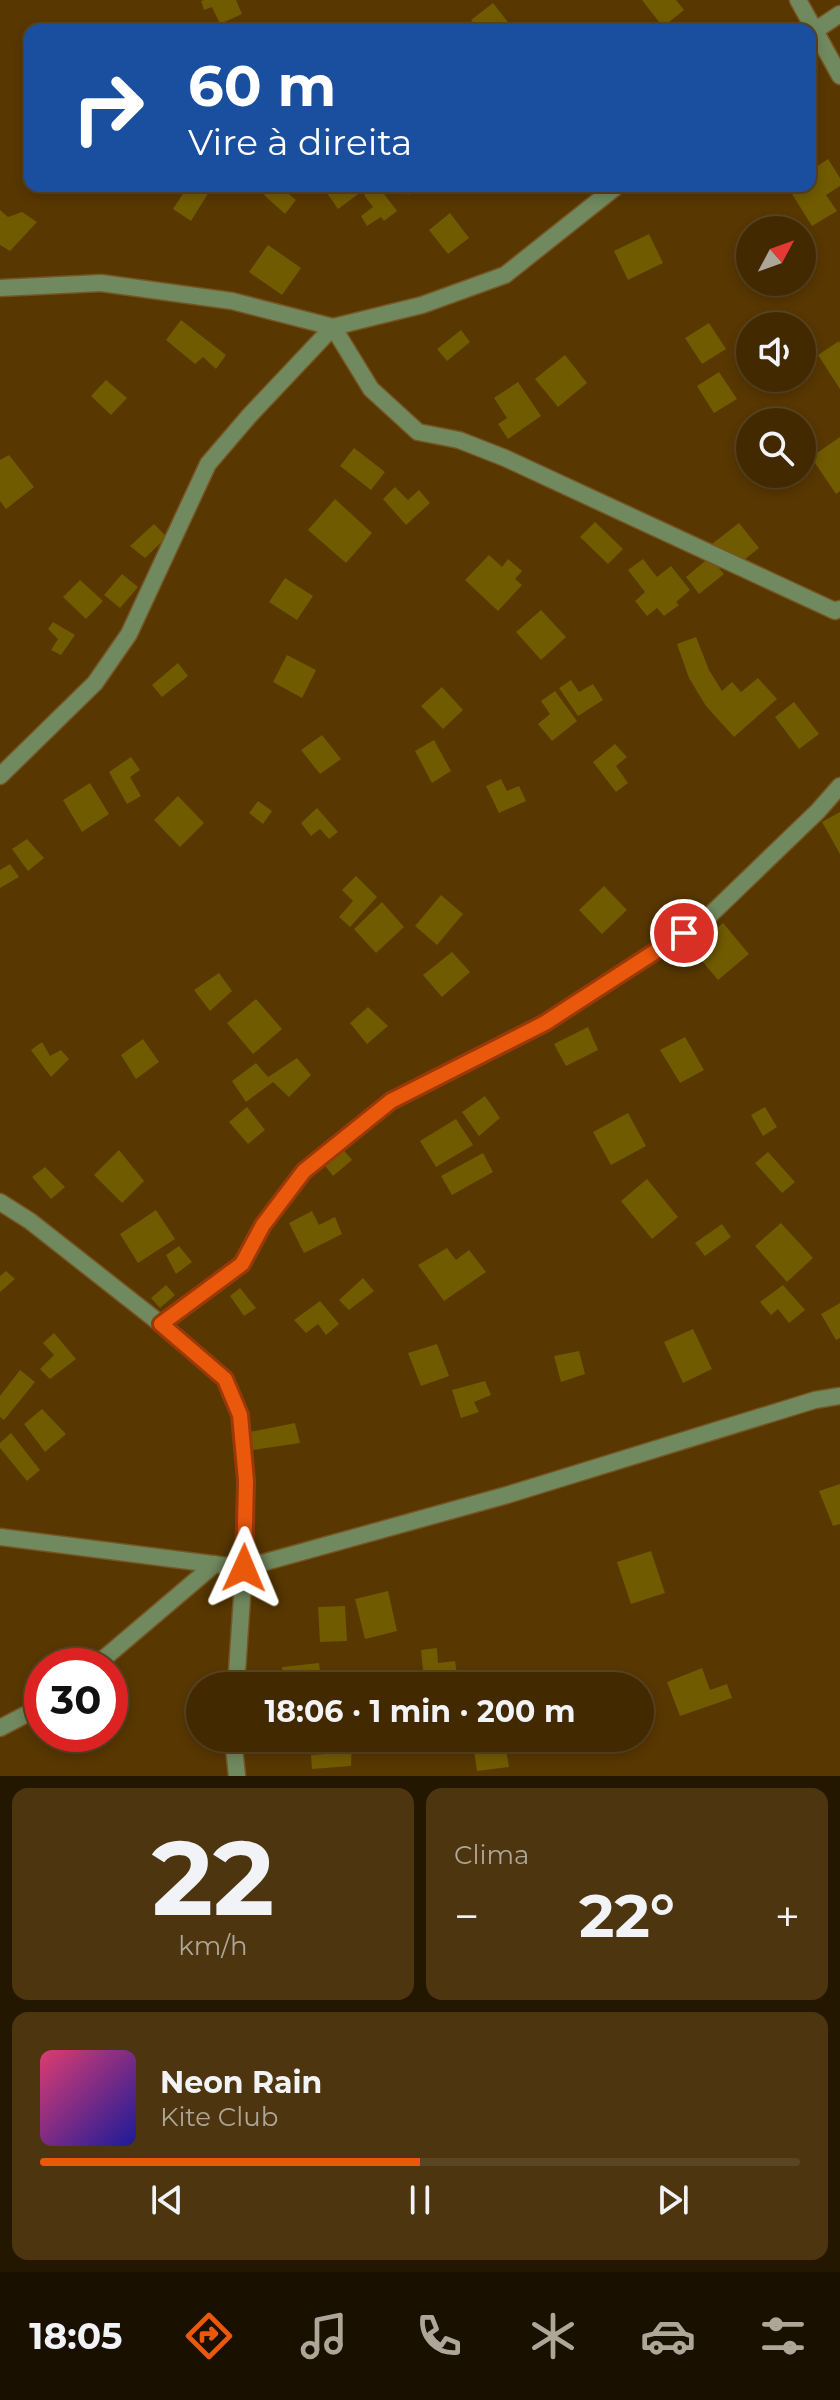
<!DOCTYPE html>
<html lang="pt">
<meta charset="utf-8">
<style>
:root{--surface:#422900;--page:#4c350f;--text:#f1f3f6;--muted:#aea699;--line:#5a4522;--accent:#ea580c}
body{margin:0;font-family:Montserrat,sans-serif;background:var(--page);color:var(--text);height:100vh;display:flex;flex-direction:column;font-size:30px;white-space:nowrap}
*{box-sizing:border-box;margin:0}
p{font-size:26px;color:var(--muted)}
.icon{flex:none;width:44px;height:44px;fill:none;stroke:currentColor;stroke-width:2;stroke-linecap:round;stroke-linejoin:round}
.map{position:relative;height:1776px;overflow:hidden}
.side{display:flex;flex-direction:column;gap:12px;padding:12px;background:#241700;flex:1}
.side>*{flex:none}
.banner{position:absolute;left:24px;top:24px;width:792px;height:168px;border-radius:16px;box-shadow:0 4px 12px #0003,0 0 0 2px var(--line);background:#1a4fa0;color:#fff;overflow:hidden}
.needle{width:52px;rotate:49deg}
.tools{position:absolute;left:736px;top:216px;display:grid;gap:16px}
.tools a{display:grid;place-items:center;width:80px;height:80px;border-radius:50%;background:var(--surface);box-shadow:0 4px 12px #0003,0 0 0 2px var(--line);font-size:40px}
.speed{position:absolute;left:24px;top:1648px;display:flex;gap:16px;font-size:40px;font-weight:700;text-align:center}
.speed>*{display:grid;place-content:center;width:104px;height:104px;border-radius:50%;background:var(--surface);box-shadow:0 4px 12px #0003,0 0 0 2px var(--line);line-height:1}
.speed .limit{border:12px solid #d22;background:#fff;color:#111}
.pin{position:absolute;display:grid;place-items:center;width:68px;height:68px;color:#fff;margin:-34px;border:4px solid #fff;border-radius:50%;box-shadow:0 2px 8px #0007}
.me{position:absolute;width:88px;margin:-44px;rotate:1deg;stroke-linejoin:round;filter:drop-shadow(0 0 6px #0008)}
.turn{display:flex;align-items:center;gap:28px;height:168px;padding:0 32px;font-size:36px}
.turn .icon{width:104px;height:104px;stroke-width:2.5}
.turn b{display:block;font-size:56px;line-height:68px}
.big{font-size:60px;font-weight:700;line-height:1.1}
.side .card{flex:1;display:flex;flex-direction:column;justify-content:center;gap:12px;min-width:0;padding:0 28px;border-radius:16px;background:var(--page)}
.side .dial{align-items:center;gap:0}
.dial b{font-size:104px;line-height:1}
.song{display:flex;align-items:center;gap:24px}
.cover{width:96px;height:96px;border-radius:12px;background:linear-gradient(135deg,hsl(340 70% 55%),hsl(240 70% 35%))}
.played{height:8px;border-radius:4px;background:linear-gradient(90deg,var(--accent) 50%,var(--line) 50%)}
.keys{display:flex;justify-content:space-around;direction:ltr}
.heat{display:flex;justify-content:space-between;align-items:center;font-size:44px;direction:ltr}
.side .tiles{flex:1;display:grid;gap:12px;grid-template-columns:1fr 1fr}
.card:last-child{grid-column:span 2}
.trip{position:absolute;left:186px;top:1672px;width:468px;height:80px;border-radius:40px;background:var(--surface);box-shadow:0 4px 12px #0003,0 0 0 2px var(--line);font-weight:700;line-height:80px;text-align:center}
.tab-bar{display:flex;height:128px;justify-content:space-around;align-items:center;background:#1a1000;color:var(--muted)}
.tab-bar .icon{width:56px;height:56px}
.tab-bar .selected{color:var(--accent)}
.tab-bar b{font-size:36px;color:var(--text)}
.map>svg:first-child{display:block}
</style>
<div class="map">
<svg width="840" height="1776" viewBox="0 0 840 1776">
<rect width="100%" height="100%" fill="#583700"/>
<path fill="#715b00" d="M204,0h32l6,14 -22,10 -8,-17 -8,3 -3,-9z
M642,0h34l8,10 -21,17z
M493,3l21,27h-43l5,-4 -5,-6z
M828,159l12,19v8l-14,9 11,16 -25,15 -25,-40h23v-15z
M188,186h11l10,6 -18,29 -18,-12z
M272,186h7l17,14 -11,14 -21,-19z
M338,186h25l2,3 -27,20 -11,-16z
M375,186h3l19,25 -13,10 -3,-4 -14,9 -6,-10 12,-9 -9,-12z
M400,186h20l-12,9z
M0,210l8,7 14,-5 15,10 -27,29 -10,-6z
M450,213l19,25 -21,16 -19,-24z
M649,234l14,29 -35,17 -14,-29z
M268,245l33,23 -19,27 -33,-23z
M181,320l45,35 -10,14 -13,-12 -8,7 -29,-24z
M709,323l17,26 -24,15 -17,-26z
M461,330l9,12 -23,19 -10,-12z
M839,341l1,2v46l-22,-34z
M565,355l22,28 -29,24 -23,-28z
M719,372l18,27 -23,14 -17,-27z
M106,380l21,18 -16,17 -20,-19z
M518,382l23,34 -33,23 -10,-15 9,-6 -13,-20z
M774,411l10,11h-22z
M840,437v54l-4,3 -25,-37z
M354,448l31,24 -14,18 -31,-24z
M9,455l25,32 -28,22 -6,-8v-41z
M395,487l13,13 11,-10 11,13 -24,22 -23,-26z
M335,499l37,34 -26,30 -38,-33z
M595,522l28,27 -15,15 -28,-27z
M739,523l20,25 -30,24 -21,-25z
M154,524l13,13 -22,21 -15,-12z
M489,555l13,12 6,-8 14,12 -7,8 7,6 -24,26 -33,-31z
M710,557l14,17 -25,20 -13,-17z
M643,559l14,18 14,-11 19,24 -14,12 3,3 -15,11 -7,-8 -10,8 -12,-15 10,-9 -17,-22z
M122,574l16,13 -18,21 -16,-13z
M285,578l28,18 -16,24 -28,-18z
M80,580l23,21 -17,18 -23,-22z
M541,610l25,27 -25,23 -25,-28z
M53,622l22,13 -14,20 -10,-5 7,-11 -10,-10z
M696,637l13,33 13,21 10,-9 9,10 17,-14 19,21 -43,38 -28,-31 -17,-28 -12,-34z
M287,655l29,15 -14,28 -29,-16z
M178,663l10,13 -26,21 -10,-12z
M571,680l8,12 14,-8 10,16 -25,16 -19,-28z
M442,687l21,23 -20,19 -22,-23z
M555,691l22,30 -25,20 -14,-17 12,-10 -9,-13z
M794,702l25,32 -20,15 -24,-32z
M322,735l19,24 -21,15 -19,-24z
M434,740l17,31 -19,12 -17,-32z
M615,744l12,13 -11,9 12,17 -12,9 -23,-30z
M131,757l9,13 -10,7 11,19 -14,8 -18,-32z
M501,779l6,12 12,-5 7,15 -27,12 -13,-27z
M90,783l19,31 -27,18 -19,-32z
M178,796l26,27 -24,24 -26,-27z
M258,801l14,10 -9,13 -14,-11z
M317,808l21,24 -9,7 -9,-10 -9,7 -10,-13z
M840,812v42l-18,-32z
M27,839l17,19 -16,13 -16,-22z
M10,864l9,13 -19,11v-18z
M356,876l21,21 -27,30 -11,-10 14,-16 -11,-11z
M604,886l23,24 -25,24 -23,-24z
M441,895l22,19 -26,31 -22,-19z
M382,902l22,25 -28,26 -22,-24z
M723,923l26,31 -31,26 -26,-31z
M452,952l18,20 -28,25 -19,-22z
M219,973l13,18 -22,20 -16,-21z
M256,999l26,30 -29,25 -26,-31z
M368,1007l20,19 -21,18 -17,-21z
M588,1027l10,23 -32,16 -12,-22z
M685,1037l19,33 -24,13 -20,-33z
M143,1039l16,23 -23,17 -15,-24z
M42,1042l8,14 11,-6 8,9 -18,18 -20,-27z
M297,1058l14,17 -22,22 -16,-15 -27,20 -14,-21 24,-18 12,14z
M485,1096l15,22 -21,18 -17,-24z
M247,1107l18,23 -17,14 -19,-22z
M765,1107l12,20 -14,9 -12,-21z
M628,1113l18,33 -35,19 -18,-33z
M456,1119l17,26 -37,22 -16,-26z
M342,1148l10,12 -19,16 -10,-13z
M119,1150l25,31 -22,22 -28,-28z
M768,1152l27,30 -13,11 -27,-30z
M483,1153l10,19 -41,23 -11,-19z
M45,1167l20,20 -14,12 -19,-22z
M647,1179l31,38 -26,22 -31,-38z
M156,1210l19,29 -37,24 -18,-29z
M312,1211l7,14 16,-8 7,17 -38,19 -15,-30z
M781,1223l32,35 -26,24 -32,-36z
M722,1224l9,13 -26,19 -10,-13z
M179,1246l13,16 -16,12 -10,-19z
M447,1248l9,12 13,-10 17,22 -42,29 -26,-36z
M6,1271l9,8 -15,13v-16z
M363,1278l11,13 -25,19 -10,-10z
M166,1285l9,10 -15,13 -9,-10z
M783,1285l22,25 -16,13 -11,-14 -7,6 -11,-13z
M240,1288l16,20 -12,8 -14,-20z
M320,1301l19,23 -13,11 -8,-11 -12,9 -12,-13z
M840,1303v35l-4,2 -15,-26z
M693,1329l19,40 -29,14 -19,-41z
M54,1333l22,26 -26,20 -10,-10 14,-14 -11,-12z
M437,1344l12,32 -28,10 -13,-33z
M579,1351l6,23 -24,8 -7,-26z
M20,1370l15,12 -31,38 -4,-3v-21z
M485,1381l6,14 -17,7 5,10 -18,6 -9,-28z
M42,1409l24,25 -21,18 -21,-28z
M295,1423l5,20 -47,7 -3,-18z
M11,1433l29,37 -13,11 -27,-33v-5z
M840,1484v40l-7,2 -14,-35z
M651,1551l14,42 -34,11 -14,-42z
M388,1591l9,40 -32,8 -10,-40z
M345,1606l2,35 -27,1 -2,-35z
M437,1648l1,15 17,-2 2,14 -33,5 -3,-30z
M319,1663l2,17 -37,5 -2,-18z
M702,1668l8,22 17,-6 5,14 -52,18 -13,-34z
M339,1738l13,1 -1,27 -39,3 -1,-14 28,-2z
M472,1738h32l5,29 -32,4z"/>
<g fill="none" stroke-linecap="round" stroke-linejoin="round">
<g stroke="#755623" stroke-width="19">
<path id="minor" d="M798,0l42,76
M810,34l30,-20
M0,288l101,-5 131,18 101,26 89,-22 83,-30 112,-89
M333,327l38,62 47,43 41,8 46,18 330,153 5,-2
M0,776l95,-93 34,-49 79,-170 42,-49 83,-88
M0,1202l30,19 131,103 64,55 15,36 6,66 -2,87 -8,118
M161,1324l81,-60 21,-39 41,-54 87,-70 154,-78 162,-105 111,-107 22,-25
M0,1537l244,31 263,-73 308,-95 25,-4
M95,1666l120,-102
M0,1728l42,-22
M233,1738l4,38"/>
</g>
<use href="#minor" stroke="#71895e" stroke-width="16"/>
</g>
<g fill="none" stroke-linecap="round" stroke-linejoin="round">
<g stroke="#983908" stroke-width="20">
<path id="route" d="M244,1568l2,-87 -6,-66 -15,-36 -64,-55 81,-60 21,-39 41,-54 87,-70 154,-78 139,-90"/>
</g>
<use href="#route" stroke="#ea580c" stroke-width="14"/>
</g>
</svg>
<div class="tools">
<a><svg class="needle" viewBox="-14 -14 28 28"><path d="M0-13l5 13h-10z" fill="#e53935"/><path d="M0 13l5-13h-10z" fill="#aea699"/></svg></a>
<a><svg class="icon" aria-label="sound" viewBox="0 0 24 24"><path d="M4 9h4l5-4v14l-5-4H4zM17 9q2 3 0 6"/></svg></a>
<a><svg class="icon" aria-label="search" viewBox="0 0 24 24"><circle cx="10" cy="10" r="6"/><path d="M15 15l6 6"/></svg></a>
</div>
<div class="speed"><div class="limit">30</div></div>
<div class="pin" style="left:684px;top:933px;background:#d93025"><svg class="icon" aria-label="arrive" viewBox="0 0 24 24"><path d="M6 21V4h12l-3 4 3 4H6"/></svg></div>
<svg class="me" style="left:244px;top:1568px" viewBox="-20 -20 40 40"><path d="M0-17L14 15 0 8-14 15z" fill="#ea580c" stroke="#fff" stroke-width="4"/></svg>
<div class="trip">18:06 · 1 min · 200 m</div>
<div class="banner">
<div class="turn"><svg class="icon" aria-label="right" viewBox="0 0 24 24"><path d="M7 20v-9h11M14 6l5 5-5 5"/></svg><div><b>60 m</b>Vire à direita</div></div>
</div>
</div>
<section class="side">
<div class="tiles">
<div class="card dial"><b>22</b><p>km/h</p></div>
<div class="card"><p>Clima</p>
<div class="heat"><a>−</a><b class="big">22°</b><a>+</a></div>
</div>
<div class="card">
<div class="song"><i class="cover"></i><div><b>Neon Rain</b><p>Kite Club</p></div></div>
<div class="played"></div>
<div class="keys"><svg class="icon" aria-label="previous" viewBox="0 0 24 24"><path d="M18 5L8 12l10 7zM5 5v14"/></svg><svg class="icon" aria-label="pause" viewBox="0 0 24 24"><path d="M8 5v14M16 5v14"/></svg><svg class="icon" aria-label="next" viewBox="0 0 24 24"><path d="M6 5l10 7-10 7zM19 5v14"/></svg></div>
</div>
</div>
</section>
<nav class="tab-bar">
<b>18:05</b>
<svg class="icon selected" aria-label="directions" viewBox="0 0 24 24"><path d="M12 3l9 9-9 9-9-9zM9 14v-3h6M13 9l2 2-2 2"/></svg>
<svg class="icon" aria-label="music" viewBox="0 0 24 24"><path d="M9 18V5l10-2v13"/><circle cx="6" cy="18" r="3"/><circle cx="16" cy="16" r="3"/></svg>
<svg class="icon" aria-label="phone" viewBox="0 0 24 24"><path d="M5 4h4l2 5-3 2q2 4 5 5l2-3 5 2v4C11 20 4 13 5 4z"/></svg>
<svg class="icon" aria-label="climate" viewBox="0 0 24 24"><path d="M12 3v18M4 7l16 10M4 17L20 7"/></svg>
<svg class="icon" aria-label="car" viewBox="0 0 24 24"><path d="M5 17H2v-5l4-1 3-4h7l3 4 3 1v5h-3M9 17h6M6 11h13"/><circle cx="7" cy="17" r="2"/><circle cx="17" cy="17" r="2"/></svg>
<svg class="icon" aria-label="filters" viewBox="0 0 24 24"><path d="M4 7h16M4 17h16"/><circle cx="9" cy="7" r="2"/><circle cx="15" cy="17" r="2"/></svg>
</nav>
